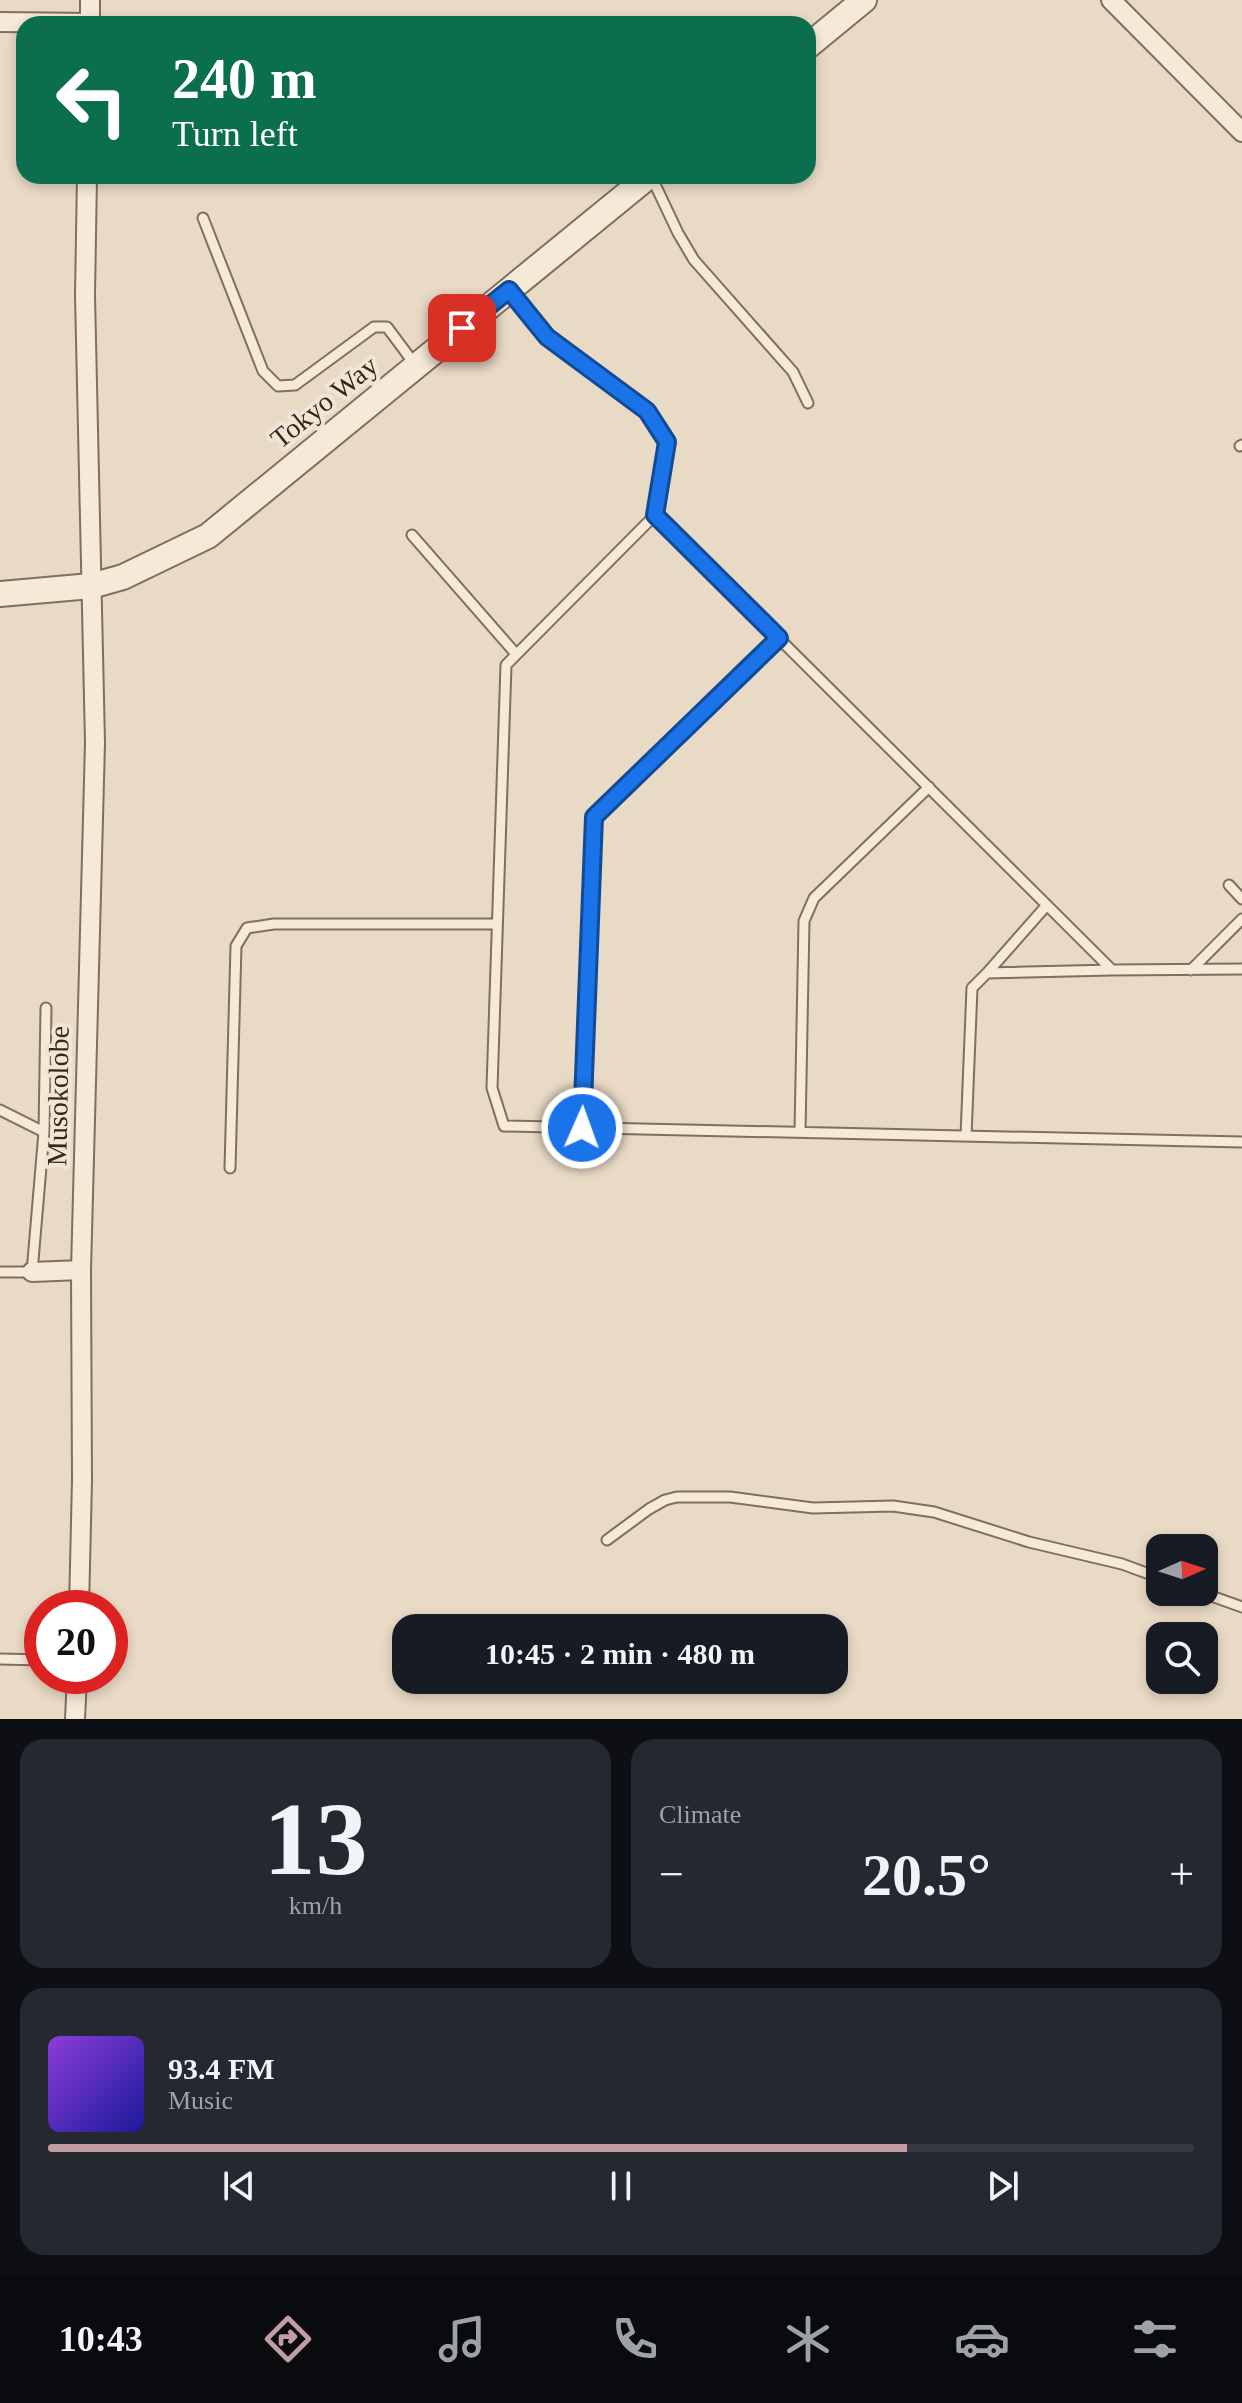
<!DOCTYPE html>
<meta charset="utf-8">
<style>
:root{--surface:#171b24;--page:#242831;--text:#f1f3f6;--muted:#9ea1a6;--line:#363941;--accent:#c39da4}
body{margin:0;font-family:Georgia,serif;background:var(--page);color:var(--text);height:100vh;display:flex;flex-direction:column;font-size:30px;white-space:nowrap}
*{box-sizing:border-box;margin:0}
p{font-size:26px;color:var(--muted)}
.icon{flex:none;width:44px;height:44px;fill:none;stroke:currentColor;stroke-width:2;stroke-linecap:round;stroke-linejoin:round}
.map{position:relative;height:1719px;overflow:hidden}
.panel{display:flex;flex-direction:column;gap:20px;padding:20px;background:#0d0f14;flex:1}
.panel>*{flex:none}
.banner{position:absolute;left:16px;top:16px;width:800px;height:168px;border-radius:24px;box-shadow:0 4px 12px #0003;background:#0b6e4f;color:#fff;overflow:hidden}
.needle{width:52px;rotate:87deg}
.fabs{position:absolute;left:1146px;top:1534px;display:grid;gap:16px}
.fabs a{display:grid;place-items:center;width:72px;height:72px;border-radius:16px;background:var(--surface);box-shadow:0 4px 12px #0003;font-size:40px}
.speed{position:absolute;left:24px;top:1590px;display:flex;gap:16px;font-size:40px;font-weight:700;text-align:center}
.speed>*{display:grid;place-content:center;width:104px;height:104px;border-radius:50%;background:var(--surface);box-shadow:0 4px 12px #0003;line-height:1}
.speed .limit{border:12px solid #d22;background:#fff;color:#111}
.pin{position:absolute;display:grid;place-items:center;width:68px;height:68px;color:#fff;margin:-34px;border-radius:16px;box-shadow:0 4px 12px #0006}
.me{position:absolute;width:88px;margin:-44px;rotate:2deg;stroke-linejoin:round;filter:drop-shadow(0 0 6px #0008)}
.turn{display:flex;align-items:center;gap:28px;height:168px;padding:0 24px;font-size:36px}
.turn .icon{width:104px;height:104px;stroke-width:2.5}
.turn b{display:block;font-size:56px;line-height:68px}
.big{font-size:60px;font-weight:800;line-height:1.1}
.panel .card{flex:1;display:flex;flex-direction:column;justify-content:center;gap:12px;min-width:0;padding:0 28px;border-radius:24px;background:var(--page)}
.panel .dial{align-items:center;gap:0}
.dial b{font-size:104px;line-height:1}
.song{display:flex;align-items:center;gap:24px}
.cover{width:96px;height:96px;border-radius:12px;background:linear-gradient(135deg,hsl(270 70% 55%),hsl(240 70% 35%))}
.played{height:8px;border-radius:4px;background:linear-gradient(90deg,var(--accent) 75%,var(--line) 75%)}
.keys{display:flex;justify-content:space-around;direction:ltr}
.heat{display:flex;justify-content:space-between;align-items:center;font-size:44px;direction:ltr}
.panel .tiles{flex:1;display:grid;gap:20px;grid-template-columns:1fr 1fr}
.card:last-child{grid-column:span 2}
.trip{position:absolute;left:392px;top:1614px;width:456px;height:80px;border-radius:24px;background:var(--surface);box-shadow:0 4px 12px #0003;font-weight:800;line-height:80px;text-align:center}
.dock{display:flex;height:128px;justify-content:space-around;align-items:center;background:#090b0e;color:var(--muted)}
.dock .icon{width:56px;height:56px}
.dock .current{color:var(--accent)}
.dock b{font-size:36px;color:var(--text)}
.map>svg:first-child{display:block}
</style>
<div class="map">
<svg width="1242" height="1719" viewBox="0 0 1242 1719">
<rect width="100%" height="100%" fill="#e9dac6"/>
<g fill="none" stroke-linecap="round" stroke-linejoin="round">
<g stroke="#836d5e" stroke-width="13">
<path id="service" d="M24,81v19
M651,176l27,57 16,27 99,112 15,31
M203,218l60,153 15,15 17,-1 79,-58h13l29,39
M510,292l37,45 100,74 20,31 -12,73
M1240,446l2,-1
M412,535l104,119
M1229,885l13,14
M1242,969l-130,1 -457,-455 -149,150 -14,423 12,38 738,16
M1191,970l51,-51
M987,973l60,-68
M0,1110l44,22
M582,1128l12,-311 185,-179
M800,1132l4,-211 10,-23 115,-111
M966,1136l6,-148 15,-15 125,-3
M230,1168l6,-222 11,-18 27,-4h223
M0,1272h32l12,-140 2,-124
M607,1540l42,-31 16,-9 12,-3h53l83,11 80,-2 41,6 95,30 93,22 38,14
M1200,1592l42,15
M0,1659l42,1"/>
</g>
<g stroke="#836d5e" stroke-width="22">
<path id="minor" d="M1111,0l131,132
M0,22l90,1
M90,24v-24
M32,1272l49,-2
M79,1608l3,-128 -1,-210 14,-527 -10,-448 2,-119
M75,1719l2,-43"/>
</g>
<g stroke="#836d5e" stroke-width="28">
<path id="tertiary" d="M808,46l56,-46
M0,594l91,-8 32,-9 85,-41 441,-360"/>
</g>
<use href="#service" stroke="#f5e9d8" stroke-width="9"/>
<use href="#minor" stroke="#f5e9d8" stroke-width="18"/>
<use href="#tertiary" stroke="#f5e9d8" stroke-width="24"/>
</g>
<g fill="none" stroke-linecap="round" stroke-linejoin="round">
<g stroke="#114b97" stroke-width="20">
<path id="route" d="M462,328l47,-38 38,47 100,74 20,31 -12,73 124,123 -185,179 -12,311"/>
</g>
<use href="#route" stroke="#1a73e8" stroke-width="14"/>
</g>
<g text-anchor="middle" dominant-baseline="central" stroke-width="8" stroke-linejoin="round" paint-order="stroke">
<g font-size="28" fill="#342720" stroke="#f1e6d5">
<text transform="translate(324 402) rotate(-39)">Tokyo Way</text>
<text transform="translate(58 1096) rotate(-89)">Musokolobe</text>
</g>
</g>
</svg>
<div class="fabs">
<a><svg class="needle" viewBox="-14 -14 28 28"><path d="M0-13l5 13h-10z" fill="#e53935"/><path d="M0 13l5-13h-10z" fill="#9ea1a6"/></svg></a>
<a><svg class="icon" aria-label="search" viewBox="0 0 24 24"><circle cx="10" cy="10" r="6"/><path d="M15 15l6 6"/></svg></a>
</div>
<div class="speed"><div class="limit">20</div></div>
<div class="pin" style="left:462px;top:328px;background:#d93025"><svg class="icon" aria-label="arrive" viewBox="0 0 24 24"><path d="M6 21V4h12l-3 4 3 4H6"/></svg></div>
<svg class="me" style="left:582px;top:1128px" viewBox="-20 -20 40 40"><circle r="17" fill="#1a73e8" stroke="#fff" stroke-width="3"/><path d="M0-11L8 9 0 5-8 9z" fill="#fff"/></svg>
<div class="trip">10:45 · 2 min · 480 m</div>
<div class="banner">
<div class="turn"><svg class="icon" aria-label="left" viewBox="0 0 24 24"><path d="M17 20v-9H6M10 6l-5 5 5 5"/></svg><div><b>240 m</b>Turn left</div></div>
</div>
</div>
<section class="panel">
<div class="tiles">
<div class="card dial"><b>13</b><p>km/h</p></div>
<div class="card"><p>Climate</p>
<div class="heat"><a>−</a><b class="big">20.5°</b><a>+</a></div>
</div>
<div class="card">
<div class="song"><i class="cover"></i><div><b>93.4 FM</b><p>Music</p></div></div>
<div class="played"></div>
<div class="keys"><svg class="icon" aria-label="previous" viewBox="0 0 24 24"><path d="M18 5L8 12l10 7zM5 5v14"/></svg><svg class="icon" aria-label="pause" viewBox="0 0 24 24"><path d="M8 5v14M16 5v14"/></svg><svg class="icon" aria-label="next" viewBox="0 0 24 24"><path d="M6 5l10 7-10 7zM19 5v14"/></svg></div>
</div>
</div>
</section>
<nav class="dock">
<b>10:43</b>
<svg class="icon current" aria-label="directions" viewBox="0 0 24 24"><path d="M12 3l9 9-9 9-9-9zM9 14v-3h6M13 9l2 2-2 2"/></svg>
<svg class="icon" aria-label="music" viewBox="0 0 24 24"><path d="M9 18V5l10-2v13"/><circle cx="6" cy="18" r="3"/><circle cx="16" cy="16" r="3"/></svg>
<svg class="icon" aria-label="phone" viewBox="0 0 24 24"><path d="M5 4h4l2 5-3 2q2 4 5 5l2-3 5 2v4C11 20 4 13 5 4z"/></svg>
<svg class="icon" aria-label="climate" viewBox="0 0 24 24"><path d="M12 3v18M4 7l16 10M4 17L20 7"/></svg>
<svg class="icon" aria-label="car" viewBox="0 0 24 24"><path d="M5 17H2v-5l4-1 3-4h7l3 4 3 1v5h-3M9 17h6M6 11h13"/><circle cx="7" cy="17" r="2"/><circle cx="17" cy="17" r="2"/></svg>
<svg class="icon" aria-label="filters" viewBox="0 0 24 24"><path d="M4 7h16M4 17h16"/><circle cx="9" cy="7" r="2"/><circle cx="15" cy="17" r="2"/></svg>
</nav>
